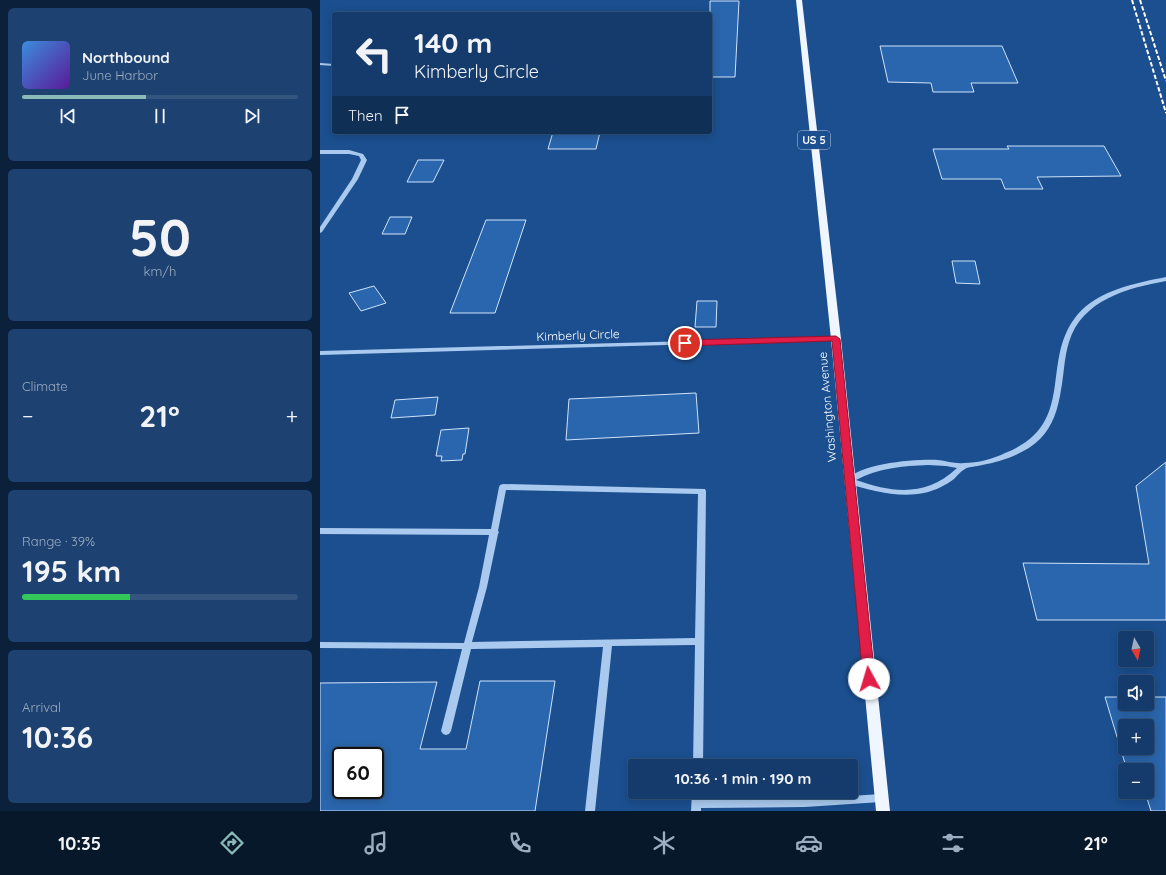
<!DOCTYPE html>
<meta charset="utf-8">
<style>
:root{--surface:#143b6b;--page:#1d4271;--text:#f1f3f6;--muted:#9dadc1;--line:#33557e;--accent:#8bbbb9}
body{margin:0;font-family:Quicksand,sans-serif;background:var(--page);color:var(--text);height:100vh;display:flex;flex-direction:column;font-size:15px;white-space:nowrap}
*{box-sizing:border-box;margin:0}
p{font-size:13px;color:var(--muted)}
.icon{flex:none;width:22px;height:22px;fill:none;stroke:currentColor;stroke-width:2;stroke-linecap:round;stroke-linejoin:round}
.map{position:relative;flex:1;overflow:hidden}
.side{display:flex;flex-direction:column;gap:8px;padding:8px;background:#0b203b;width:320px}
.side>*{flex:none}
.top-card{position:absolute;left:12px;top:12px;width:380px;height:122px;border-radius:4px;box-shadow:0 2px 10px #0003,0 0 0 1px var(--line);background:#143b6b;color:var(--text);overflow:hidden}
.needle{width:26px;rotate:171deg}
.controls{position:absolute;left:798px;top:631px;display:grid;gap:8px}
.controls a{display:grid;place-items:center;width:36px;height:36px;border-radius:4px;background:var(--surface);box-shadow:0 2px 10px #0003,0 0 0 1px var(--line);font-size:20px}
.speed{position:absolute;left:12px;top:747px;display:flex;gap:8px;font-size:20px;font-weight:700;text-align:center}
.speed>*{display:grid;place-content:center;width:52px;height:52px;border-radius:50%;background:var(--surface);box-shadow:0 2px 10px #0003,0 0 0 1px var(--line);line-height:1}
.speed .limit{border:2px solid #111;border-radius:6px;background:#fff;color:#111}
.pin{position:absolute;display:grid;place-items:center;width:34px;height:34px;color:#fff;margin:-17px;border:2px solid #fff;border-radius:50%;box-shadow:0 1px 4px #0007}
.me{position:absolute;width:44px;margin:-22px;rotate:354deg;stroke-linejoin:round;filter:drop-shadow(0 0 3px #0008)}
.turn{display:flex;align-items:center;gap:14px;height:84px;padding:0 16px;font-size:18px}
.turn .icon{width:52px;height:52px;stroke-width:2.5}
.turn b{display:block;font-size:28px;line-height:34px}
.then{display:flex;align-items:center;height:38px;padding:0 16px;background:#0003;gap:8px;font-size:15px}
.big{font-size:30px;font-weight:800;line-height:1.1}
.side .card{flex:1;display:flex;flex-direction:column;justify-content:center;gap:6px;min-width:0;padding:0 14px;border-radius:6px;background:var(--page)}
.side .dial{align-items:center;gap:0}
.dial b{font-size:52px;line-height:1}
.song{display:flex;align-items:center;gap:12px}
.cover{width:48px;height:48px;border-radius:6px;background:linear-gradient(135deg,hsl(210 70% 55%),hsl(270 70% 35%))}
.played{height:4px;border-radius:2px;background:linear-gradient(90deg,var(--accent) 45%,var(--line) 45%)}
.keys{display:flex;justify-content:space-around;direction:ltr}
.heat{display:flex;justify-content:space-between;align-items:center;font-size:22px;direction:ltr}
.charge{height:6px;border-radius:3px;background:linear-gradient(90deg,#34c759 39%,var(--line) 0)}
.trip{position:absolute;left:308px;top:759px;width:230px;height:40px;border-radius:4px;background:var(--surface);box-shadow:0 2px 10px #0003,0 0 0 1px var(--line);font-weight:800;line-height:40px;text-align:center}
.menu{display:flex;height:64px;justify-content:space-around;align-items:center;background:#08182b;color:var(--muted)}
.menu .icon{width:28px;height:28px}
.menu .selected{color:var(--accent)}
.menu b{font-size:18px;color:var(--text)}
main{display:flex;flex:1;min-height:0}
.map>svg:first-child{display:block}
</style>
<main>
<section class="side">
<div class="card">
<div class="song"><i class="cover"></i><div><b>Northbound</b><p>June Harbor</p></div></div>
<div class="played"></div>
<div class="keys"><svg class="icon" aria-label="previous" viewBox="0 0 24 24"><path d="M18 5L8 12l10 7zM5 5v14"/></svg><svg class="icon" aria-label="pause" viewBox="0 0 24 24"><path d="M8 5v14M16 5v14"/></svg><svg class="icon" aria-label="next" viewBox="0 0 24 24"><path d="M6 5l10 7-10 7zM19 5v14"/></svg></div>
</div>
<div class="card dial"><b>50</b><p>km/h</p></div>
<div class="card"><p>Climate</p>
<div class="heat"><a>−</a><b class="big">21°</b><a>+</a></div>
</div>
<div class="card"><p>Range · 39%</p><b class="big">195 km</b><div class="charge"></div></div>
<div class="card"><p>Arrival</p><b class="big">10:36</b></div>
</section>
<div class="map">
<svg width="846" height="811" viewBox="0 0 846 811">
<rect width="100%" height="100%" fill="#1b4f8f"/>
<path fill="#2a66ad" stroke="#cfe3fa" fill-rule="evenodd" d="M390,1h29l-4,76h-25z
M560,46h122l16,37h-47l3,9h-41l-2,-9 -43,-1z
M233,132h47l-4,17h-48z
M687,146h97l17,30 -84,1 6,12h-38l-4,-10h-59l-9,-30h76z
M98,160h26l-11,22h-26z
M70,217h22l-7,17h-23z
M166,220h40l-31,93h-45z
M632,261h23l5,23 -24,-1z
M54,286l12,17 -25,8 -12,-18z
M377,301h20l-1,26h-21z
M376,393l3,40 -133,7 3,-41z
M118,397l-3,18 -44,3 4,-18z
M149,428l-4,26h-2l-1,6 -21,1 1,-5h-6l5,-26z
M846,462v158h-129l-14,-57 126,1 -13,-78z
M160,681h75l-20,130h-215v-128l117,-1 -17,67h46zM21,756h34v34h-34z
M785,697h20v7h22v-7h19v114h-15l-6,-19h2v-22h-20zM805,726h22v22h-22z"/>
<g fill="none" stroke-linecap="round" stroke-linejoin="round">
<path fill="#a9c9ee" fill-rule="evenodd" d="M0,63l14,1v2l-14,-1z
M0,150h29l14,4 4,6 -9,19 -36,53 -2,1v-6l32,-48 9,-19 -2,-4 -10,-2h-29z
M846,277v4c-39,7 -84,19 -97,61 -5,16 -5,32 -8,48 -3,19 -8,36 -21,49 -15,15 -38,22 -58,26 -5,2 -13,1 -17,4 -4,2 -8,7 -11,10 -4,3 -9,6 -13,8 -30,15 -65,5 -95,-4l-1,-2c15,-18 70,-22 93,-21 8,1 18,4 26,3 14,0 29,-4 41,-10 74,-29 33,-92 73,-139 21,-24 58,-31 88,-37zM608,465l18,1 11,2c-31,29 -64,25 -101,12 22,-12 47,-14 72,-15z
M516,337l2,1 1,1 -1,1 -518,15v-4z
M183,484l202,5 1,2 -3,275h-10l2,-121 -83,1 -17,165h-10l18,-164 -132,2 -20,82 -2,3 -3,1 -3,-1 -2,-3 21,-82 -142,-1v-6l144,1 15,-56 10,-52 -169,-1v-6l171,1 8,-42 1,-2zM186,490l192,4 -3,144 -223,4 15,-55 11,-53 1,-2 -1,-1z
M372,792h10l-1,7h104l76,-5 4,1 1,3 -1,3 -4,1 -76,5 -104,1v3h-10z"/>
<path fill="#f0f6ff" fill-rule="evenodd" d="M476,0h6l39,339 49,472h-14l-45,-472z"/>
<path stroke="#fff" stroke-width="2" stroke-dasharray="4.5 2" stroke-linecap="butt" d="M812,0l34,113
M820,0l26,81"/>
</g>
<path fill="#e11d48" stroke="#92132f" d="M516,336l4,3 35,340 -2,3h-8l-2,-3 -31,-338 -147,5 -4,-3 4,-3z"/>
<g text-anchor="middle" dominant-baseline="central" stroke-width="4" stroke-linejoin="round" paint-order="stroke">
<rect fill="#1b4f8f" stroke="#bbcadd" stroke-width="1" x="478" y="131" width="32" height="18" rx="3"/>
<g font-size="11" font-weight="bold" fill="#fff">
<text x="494" y="140">US 5</text>
</g>
<g font-size="12" fill="#fff" stroke="#1b4f8f">
<text transform="translate(258 335) rotate(-2)">Kimberly Circle</text>
<text transform="translate(507 407) rotate(-95)">Washington Avenue</text>
</g>
</g>
</svg>
<div class="controls">
<a><svg class="needle" viewBox="-14 -14 28 28"><path d="M0-13l5 13h-10z" fill="#e53935"/><path d="M0 13l5-13h-10z" fill="#9dadc1"/></svg></a>
<a><svg class="icon" aria-label="sound" viewBox="0 0 24 24"><path d="M4 9h4l5-4v14l-5-4H4zM17 9q2 3 0 6"/></svg></a>
<a>+</a>
<a>−</a>
</div>
<div class="speed"><div class="limit">60</div></div>
<div class="pin" style="left:365px;top:343px;background:#d93025"><svg class="icon" aria-label="arrive" viewBox="0 0 24 24"><path d="M6 21V4h12l-3 4 3 4H6"/></svg></div>
<svg class="me" style="left:549px;top:679px" viewBox="-20 -20 40 40"><circle r="19" fill="#fff"/><path d="M0-13L10 11 0 6-10 11z" fill="#e11d48"/></svg>
<div class="trip">10:36 · 1 min · 190 m</div>
<div class="top-card">
<div class="turn"><svg class="icon" aria-label="left" viewBox="0 0 24 24"><path d="M17 20v-9H6M10 6l-5 5 5 5"/></svg><div><b>140 m</b>Kimberly Circle</div></div>
<div class="then">Then<svg class="icon" aria-label="arrive" viewBox="0 0 24 24"><path d="M6 21V4h12l-3 4 3 4H6"/></svg></div>
</div>
</div>
</main>
<nav class="menu">
<b>10:35</b>
<svg class="icon selected" aria-label="directions" viewBox="0 0 24 24"><path d="M12 3l9 9-9 9-9-9zM9 14v-3h6M13 9l2 2-2 2"/></svg>
<svg class="icon" aria-label="music" viewBox="0 0 24 24"><path d="M9 18V5l10-2v13"/><circle cx="6" cy="18" r="3"/><circle cx="16" cy="16" r="3"/></svg>
<svg class="icon" aria-label="phone" viewBox="0 0 24 24"><path d="M5 4h4l2 5-3 2q2 4 5 5l2-3 5 2v4C11 20 4 13 5 4z"/></svg>
<svg class="icon" aria-label="climate" viewBox="0 0 24 24"><path d="M12 3v18M4 7l16 10M4 17L20 7"/></svg>
<svg class="icon" aria-label="car" viewBox="0 0 24 24"><path d="M5 17H2v-5l4-1 3-4h7l3 4 3 1v5h-3M9 17h6M6 11h13"/><circle cx="7" cy="17" r="2"/><circle cx="17" cy="17" r="2"/></svg>
<svg class="icon" aria-label="filters" viewBox="0 0 24 24"><path d="M4 7h16M4 17h16"/><circle cx="9" cy="7" r="2"/><circle cx="15" cy="17" r="2"/></svg>
<b>21°</b>
</nav>
